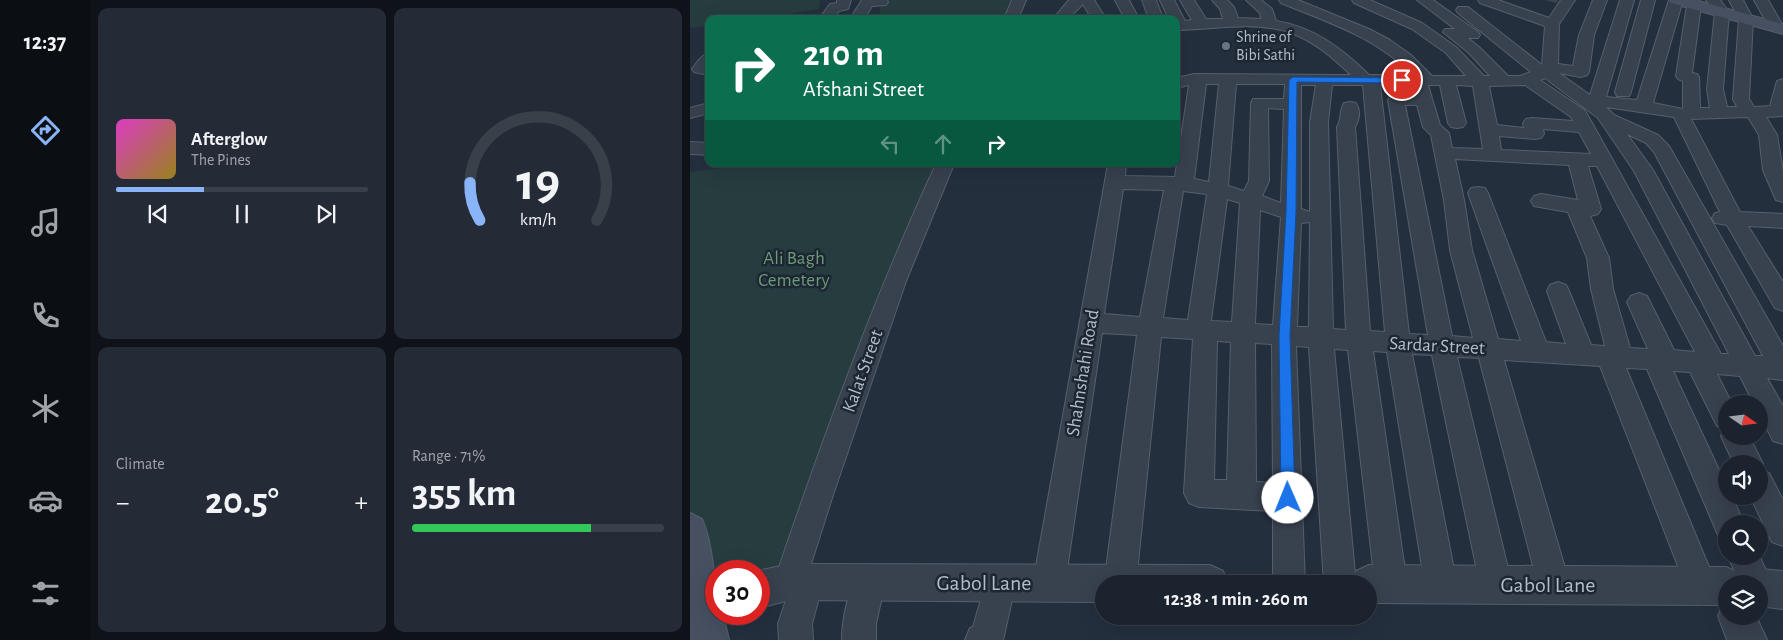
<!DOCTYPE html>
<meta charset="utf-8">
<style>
:root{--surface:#1b232e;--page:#242b36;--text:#f1f3f6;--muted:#a0a4aa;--line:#39404a;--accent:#8ab4f8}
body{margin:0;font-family:"Alegreya Sans",sans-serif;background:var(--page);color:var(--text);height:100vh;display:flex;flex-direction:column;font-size:19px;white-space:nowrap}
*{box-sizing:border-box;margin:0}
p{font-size:16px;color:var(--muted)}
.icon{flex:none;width:28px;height:28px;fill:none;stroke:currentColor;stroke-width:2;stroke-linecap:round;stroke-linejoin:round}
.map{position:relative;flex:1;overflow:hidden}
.drawer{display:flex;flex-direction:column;gap:8px;padding:8px;background:#0f1319;width:600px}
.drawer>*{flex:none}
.guide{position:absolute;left:15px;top:15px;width:475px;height:152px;border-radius:10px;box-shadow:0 5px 20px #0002,0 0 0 1px var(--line);background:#0b6e4f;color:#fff;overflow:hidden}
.needle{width:32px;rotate:104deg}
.fabs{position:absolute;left:1028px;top:395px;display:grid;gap:10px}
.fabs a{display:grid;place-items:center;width:50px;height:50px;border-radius:50%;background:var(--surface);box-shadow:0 5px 20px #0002,0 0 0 1px var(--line);font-size:25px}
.speed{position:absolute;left:15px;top:560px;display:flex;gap:10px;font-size:25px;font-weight:700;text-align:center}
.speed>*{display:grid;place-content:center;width:65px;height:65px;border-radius:50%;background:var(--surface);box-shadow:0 5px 20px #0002,0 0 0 1px var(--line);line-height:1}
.speed .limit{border:8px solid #d22;background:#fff;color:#111}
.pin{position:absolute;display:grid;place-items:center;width:42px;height:42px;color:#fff;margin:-21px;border:2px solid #fff;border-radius:50%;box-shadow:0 1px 5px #0007}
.me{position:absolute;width:55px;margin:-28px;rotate:359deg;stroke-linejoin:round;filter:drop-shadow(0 0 4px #0008)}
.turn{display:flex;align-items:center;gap:18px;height:105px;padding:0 15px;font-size:22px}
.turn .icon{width:65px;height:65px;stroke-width:2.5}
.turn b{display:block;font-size:35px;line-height:42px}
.lanes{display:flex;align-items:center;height:48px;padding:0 15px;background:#0003;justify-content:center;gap:25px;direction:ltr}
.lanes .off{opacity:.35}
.big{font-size:38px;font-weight:700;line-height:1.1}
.drawer .tile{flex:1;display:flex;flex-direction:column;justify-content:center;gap:8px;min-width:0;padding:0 18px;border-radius:10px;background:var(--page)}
.drawer .dial{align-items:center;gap:0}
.dial svg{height:130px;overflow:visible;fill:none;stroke:var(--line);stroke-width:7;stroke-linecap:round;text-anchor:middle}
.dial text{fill:var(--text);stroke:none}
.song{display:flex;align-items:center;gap:15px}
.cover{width:60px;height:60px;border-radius:8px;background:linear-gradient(135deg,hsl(310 70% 55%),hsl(50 70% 35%))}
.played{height:5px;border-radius:2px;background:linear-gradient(90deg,var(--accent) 35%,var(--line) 35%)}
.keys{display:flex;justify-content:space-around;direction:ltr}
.heat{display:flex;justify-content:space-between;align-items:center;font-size:28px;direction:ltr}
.charge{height:8px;border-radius:4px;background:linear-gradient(90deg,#34c759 71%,var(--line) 0)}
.drawer .tiles{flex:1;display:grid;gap:8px;grid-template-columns:repeat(2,1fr)}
.trip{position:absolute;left:405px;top:575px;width:282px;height:50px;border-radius:25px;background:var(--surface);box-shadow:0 5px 20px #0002,0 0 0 1px var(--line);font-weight:700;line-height:50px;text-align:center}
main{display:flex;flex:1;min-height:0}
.tabs{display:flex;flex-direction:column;width:90px;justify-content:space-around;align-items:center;background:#0b0e12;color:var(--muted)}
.tabs .icon{width:35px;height:35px}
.tabs .active{color:var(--accent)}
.tabs b{font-size:22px;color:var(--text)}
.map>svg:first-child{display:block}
</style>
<main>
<nav class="tabs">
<b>12:37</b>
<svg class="icon active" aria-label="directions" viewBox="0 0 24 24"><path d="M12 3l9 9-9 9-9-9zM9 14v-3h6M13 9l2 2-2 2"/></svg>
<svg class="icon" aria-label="music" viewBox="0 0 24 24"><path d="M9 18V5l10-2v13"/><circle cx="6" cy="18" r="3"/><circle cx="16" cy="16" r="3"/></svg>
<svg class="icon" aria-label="phone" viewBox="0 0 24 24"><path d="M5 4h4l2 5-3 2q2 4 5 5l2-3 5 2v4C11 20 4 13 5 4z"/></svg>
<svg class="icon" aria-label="climate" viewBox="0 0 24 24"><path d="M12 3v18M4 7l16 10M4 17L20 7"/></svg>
<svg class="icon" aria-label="car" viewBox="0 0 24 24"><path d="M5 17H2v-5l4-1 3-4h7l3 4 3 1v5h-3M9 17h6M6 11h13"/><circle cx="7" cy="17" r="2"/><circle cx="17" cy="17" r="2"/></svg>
<svg class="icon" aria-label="filters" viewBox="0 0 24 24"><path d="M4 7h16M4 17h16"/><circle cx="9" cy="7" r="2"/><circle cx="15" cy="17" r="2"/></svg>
</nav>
<section class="drawer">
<div class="tiles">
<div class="tile">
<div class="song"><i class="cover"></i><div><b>Afterglow</b><p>The Pines</p></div></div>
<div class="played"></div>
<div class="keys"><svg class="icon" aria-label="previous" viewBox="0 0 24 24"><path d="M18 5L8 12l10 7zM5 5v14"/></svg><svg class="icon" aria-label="pause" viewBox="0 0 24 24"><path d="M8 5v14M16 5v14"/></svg><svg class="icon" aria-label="next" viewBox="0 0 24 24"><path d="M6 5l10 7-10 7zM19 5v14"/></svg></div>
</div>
<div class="tile dial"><svg viewBox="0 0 100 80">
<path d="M14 69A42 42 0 1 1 86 69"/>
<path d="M14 69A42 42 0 0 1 8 46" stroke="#8ab4f8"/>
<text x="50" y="56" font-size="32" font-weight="700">19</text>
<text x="50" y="72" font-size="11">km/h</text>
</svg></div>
<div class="tile"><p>Climate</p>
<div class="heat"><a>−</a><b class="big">20.5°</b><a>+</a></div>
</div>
<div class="tile"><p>Range · 71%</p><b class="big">355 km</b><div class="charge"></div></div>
</div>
</section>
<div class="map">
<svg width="1093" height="640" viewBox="0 0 1093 640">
<rect width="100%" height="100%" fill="#242f3e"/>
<path fill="#263c3f" d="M0,0h130l-1,9 -65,10h-45v7l-19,2z
M191,0h138l-9,18 -131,1z
M36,164h220l-156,418h-31v-11h-43v11h-21l-5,-40v-370l32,-4z"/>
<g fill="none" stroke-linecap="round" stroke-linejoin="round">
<g stroke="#565f6c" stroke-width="2">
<path id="minor" d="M147,0h14l-3,9 -9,2 -6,8h-14l11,-15 7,-1z
M172,0h25l1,2 -2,3 -14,1 -8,13h-14z
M322,0h14l-8,19h-14z
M379,0h25l12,19h-14l-9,-15 -15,15h-15z
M425,0h14l10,19h-14z
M452,0h14l7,19h-14z
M470,0h14l11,21 7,-1 -12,-20h14l12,19h17l-3,-10 -8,-9h15l7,7 4,11 23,1 -1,-6 -14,-13h15l11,9 4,12c38,6 67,28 93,54h44c-38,-38 -83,-52 -132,-72l-2,-3h19l71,29 21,11 21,15 21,21h34l-20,-23 -34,-24 -58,-26 -2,-3h18l52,23 34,24 28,29h6l-21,-23 -26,-21 2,-3h10l-38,-29h16l45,32 2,3 -2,3h-10l11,9 29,29h12l11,-4 -73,-59 -2,-3 2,-3h10l74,58 3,-39 -65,-23 -2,-3h20l51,18 12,-18h14l-16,24 -1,40 15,2 6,-31 14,-35h14l-13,35 -5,37 -2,3 -6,2 -22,-4 31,22 30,-95h14l-28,97 31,3 32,-100h14l-30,103 30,6v-28l-5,-2 -2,-3 11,-71 -3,-5h14l3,5 -9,68 5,1 2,3 1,31h10l-3,-19 8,-77 -9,-12h14l9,12 -6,77 4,18h10l-4,-8 6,-80 -10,-19h14l10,19 -4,80 5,8 16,-1 7,-25 6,-2v37l-17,1 11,18 6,36v31l-7,-2 -13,-30 -4,-35 -11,-18 -57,2 49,93 43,2v14l-35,-2 35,56v29l-8,-3 -48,-83 -12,-2 -3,-5 3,-5 5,-1 -46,-95 -68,-10 8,8 44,20 11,11 114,200v34l-16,-2 16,28v38l-10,-3 -14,-29v-8h-5l-14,-28 -23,-2 15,30h-6v32h23l14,28 -2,6 8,3 14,27v46l-11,-4 -22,-46h9v-32h-25l-13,-28 3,-7 -7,-3 -27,-54 -17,-1 53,114v11h6l12,28h-18v14l-8,-3 -71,-166 -21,-1 91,218 -5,11 -11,5 -11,-5 -90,-231 -96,-6 66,225 -5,11 -11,5 -11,-5 -5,-11 -59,-227 -22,-1 55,228 -5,11 -11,5 -11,-5 -5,-11 -48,-230 -20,-1 45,231 -5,11 -11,5 -11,-5 -5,-11 -38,-233 -14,-1 34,233 -5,11 -11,5 -11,-5 -5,-11 -27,-234 -14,-1 22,235h-32l-15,-237 -13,-1 9,238h-32v-73l-74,-4 -10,-4 -5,-10 9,-154 -32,-2 -25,246 -32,1 33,-249 -35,-2 -37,250 -5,11 -11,5 -11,-5 -5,-11 75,-419h18l-1,12 50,1 14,-92 -13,3v-10l18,-4 157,1c-17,-16 -37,-34 -60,-42 -35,-13 -79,-3 -115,-3v-11h-7zM855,78l53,40 36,53 95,183h-8l-134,-240 -3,-4 -44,-30zM516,84h13l-10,98 -15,-3zM546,84h49l-1,15h-31l-2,4 -2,78 -5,10 -16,-5zM611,85h15l-6,37v90l-9,-3zM642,85h31l22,247 -15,-1 -15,-204c4,-7 6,-16 1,-24l-6,-1 -6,1c-5,8 -2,16 -7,24l9,203 -13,-1 -5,-207zM690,85h31l3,10 -24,1 -2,4 40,235 -19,-1zM738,85h12l8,38 3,4 6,1 6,-1 3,-4 -10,-38 17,1 10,63 -31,-1 -3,-15 -9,-8zM835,85l46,32 2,4 -41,-3 -6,1 -3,4 1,5 -27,-3 -8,-39zM715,105h12l6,22 8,8 13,65 6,50 23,88 -21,-2zM578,108l16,1 -3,94 -19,-7 7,-15zM853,129l36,3 12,22 -90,-4 -2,-14 36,3 6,-1 3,-4zM937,134l19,9 8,9 109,204h-8l-102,-186zM765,159l114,6 9,35 -37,-6 -7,2 -3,5 3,5 34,6 19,46 4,31 14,57 -14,-1 -22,-54 -3,-6 -8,-3 -8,3 -3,6 19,53 -20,-2 -58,-149 -3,-5 -7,-1 -7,1 -3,5 53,148 -23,-2 -26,-89 -8,-50zM898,166h9l98,186 -21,-2 -27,-54 -8,-3 -8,3 -4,6 21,47 -18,-1 -17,-59 -4,-31 -19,-42 8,-2 3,-5zM433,189l41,1 -24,127 -36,-3zM493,191l24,3 -19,126 -25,-2zM537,199l13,4 -8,119 -21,-1zM570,210l21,7 -8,108 -18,-1zM620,222l-1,105h-12l4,-104zM527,341l14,1 -4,138h-13zM565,343l17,1 1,139 -17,-1z
M951,0h14l-24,92 -2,4h-12l-2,-4z
M1064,0h14l15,26 -2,4h-10z
M19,53v22l-15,-3 -2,-3c5,-6 9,-14 17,-16z
M19,103v10l-19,5v-10z
M0,142l19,1v12l-19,-1z
M246,164h18l-48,117 -73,214 -23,72 8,4 5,11 -11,42 1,16h-34l-1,-16 9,-27 -8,-4 -5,-11c48,-142 99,-282 162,-418z
M1069,555l13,29 -5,11 -8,4v-15h-19l-12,-28z
M179,566l11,5 5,11 -9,42v16h-34c0,-23 7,-48 16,-69z
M310,566l11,5 5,11 -13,58h-38l5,-12 3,-1 16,-56z"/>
</g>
<g stroke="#565f6c" stroke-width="2">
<path id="tertiary" d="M100,564l420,1 13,6 5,13h-124v18l-314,-2 -31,8v-37h-2z
M679,565l357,2 13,6 4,9 3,-7 13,-6 24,2v38l-24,-3v-22h-33v32h30l11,24h-40l-9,-24 5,-11 -354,-2v-19h-18l5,-13z"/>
</g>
<g stroke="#565f6c" stroke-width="2">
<path id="secondary" d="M979,0h26l88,24v10l-112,-31z
M0,513l12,6c11,25 14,67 14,95h7l6,26h-39z"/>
</g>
<use href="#minor" fill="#38414e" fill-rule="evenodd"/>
<use href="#tertiary" fill="#38414e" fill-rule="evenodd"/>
<use href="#secondary" fill="#465061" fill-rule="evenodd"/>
</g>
<path fill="#3b4654" d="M855,0h13l-2,3z
M19,112v11l-6,-7z"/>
<path fill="#455162" stroke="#303945" d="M19,112v5l-6,-1z"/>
<path fill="#1a73e8" stroke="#114b97" d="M603,77l109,1 4,2 -4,3 -105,-1 -1,130 -6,124 5,162 -2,4 -5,2 -5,-2 -2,-4 -2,-162 7,-124 3,-132z"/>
<circle fill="#6b7280" stroke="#1d2633" stroke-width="2" cx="536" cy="46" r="5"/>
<g text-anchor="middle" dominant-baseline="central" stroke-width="5" stroke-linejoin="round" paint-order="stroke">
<g font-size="16" fill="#b4bcc9" stroke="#1d2633" text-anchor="start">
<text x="546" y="37">Shrine of<tspan x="546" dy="18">Bibi Sathi</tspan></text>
</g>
<g font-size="19" fill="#6b9a76" stroke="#1d2633">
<text x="104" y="258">Ali Bagh<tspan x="104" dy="22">Cemetery</tspan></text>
</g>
<g font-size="19" fill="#b4bcc9" stroke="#1d2633">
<text transform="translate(747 346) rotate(3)">Sardar Street</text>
<text transform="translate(173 371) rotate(-70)">Kalat Street</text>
<text transform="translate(393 373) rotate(-81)">Shahnshahi Road</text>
</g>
<g font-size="22" fill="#b4bcc9" stroke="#1d2633">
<text x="294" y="583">Gabol Lane</text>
<text x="858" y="585">Gabol Lane</text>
</g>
</g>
</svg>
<div class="fabs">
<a><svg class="needle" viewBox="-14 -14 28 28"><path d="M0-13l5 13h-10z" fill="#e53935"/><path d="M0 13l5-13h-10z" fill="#a0a4aa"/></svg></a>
<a><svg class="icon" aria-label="sound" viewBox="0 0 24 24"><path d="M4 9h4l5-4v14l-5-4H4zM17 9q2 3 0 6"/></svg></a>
<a><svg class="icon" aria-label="search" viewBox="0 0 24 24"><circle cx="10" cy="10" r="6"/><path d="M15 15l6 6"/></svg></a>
<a><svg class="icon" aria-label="layers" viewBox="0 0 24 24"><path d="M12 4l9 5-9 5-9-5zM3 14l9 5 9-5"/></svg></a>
</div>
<div class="speed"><div class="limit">30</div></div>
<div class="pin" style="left:712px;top:80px;background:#d93025"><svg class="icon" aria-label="arrive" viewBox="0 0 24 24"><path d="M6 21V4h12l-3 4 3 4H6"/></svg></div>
<svg class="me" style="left:598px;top:498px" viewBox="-20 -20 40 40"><circle r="19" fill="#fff"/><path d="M0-13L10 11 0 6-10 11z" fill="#1a73e8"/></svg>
<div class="trip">12:38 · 1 min · 260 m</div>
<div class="guide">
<div class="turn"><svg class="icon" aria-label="right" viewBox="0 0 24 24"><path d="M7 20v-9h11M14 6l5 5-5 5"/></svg><div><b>210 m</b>Afshani Street</div></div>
<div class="lanes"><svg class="icon off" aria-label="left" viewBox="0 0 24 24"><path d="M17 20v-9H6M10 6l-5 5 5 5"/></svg><svg class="icon off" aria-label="ahead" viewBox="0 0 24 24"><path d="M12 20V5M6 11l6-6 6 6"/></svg><svg class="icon" aria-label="right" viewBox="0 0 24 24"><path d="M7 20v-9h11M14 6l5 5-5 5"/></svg></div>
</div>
</div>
</main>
